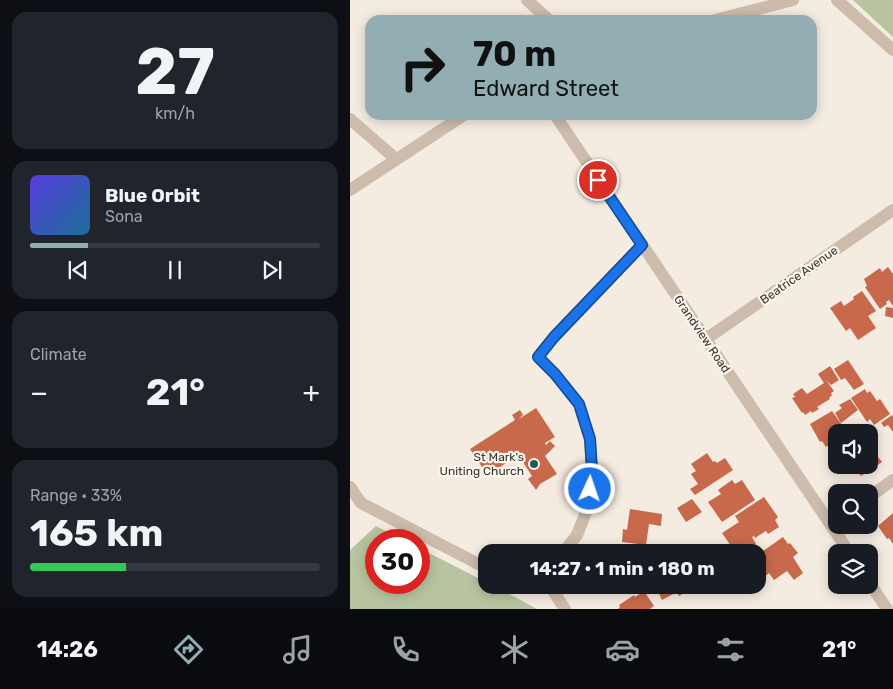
<!DOCTYPE html>
<meta charset="utf-8">
<style>
:root{--surface:#171b24;--page:#20242c;--text:#f1f3f6;--muted:#9ea1a6;--line:#363941;--accent:#92aeb2}
body{margin:0;font-family:Rubik,sans-serif;background:var(--page);color:var(--text);height:100vh;display:flex;flex-direction:column;font-size:19px;white-space:nowrap}
*{box-sizing:border-box;margin:0}
p{font-size:16px;color:var(--muted)}
.icon{flex:none;width:28px;height:28px;fill:none;stroke:currentColor;stroke-width:2;stroke-linecap:round;stroke-linejoin:round}
.map{position:relative;flex:1;overflow:hidden}
.drawer{display:flex;flex-direction:column;gap:12px;padding:12px;background:#0d0f14;width:350px}
.drawer>*{flex:none}
.hud{position:absolute;left:15px;top:15px;width:452px;height:105px;border-radius:15px;box-shadow:0 2px 12px #0003;background:#92aeb2;color:#111;overflow:hidden}
.buttons{position:absolute;left:478px;top:424px;display:grid;gap:10px}
.buttons a{display:grid;place-items:center;width:50px;height:50px;border-radius:10px;background:var(--surface);box-shadow:0 2px 12px #0003;font-size:25px}
.speed{position:absolute;left:15px;top:529px;display:flex;gap:10px;font-size:25px;font-weight:700;text-align:center}
.speed>*{display:grid;place-content:center;width:65px;height:65px;border-radius:50%;background:var(--surface);box-shadow:0 2px 12px #0003;line-height:1}
.speed .limit{border:8px solid #d22;background:#fff;color:#111}
.pin{position:absolute;display:grid;place-items:center;width:42px;height:42px;color:#fff;margin:-21px;border:2px solid #fff;border-radius:50%;box-shadow:0 1px 5px #0007}
.me{position:absolute;width:55px;margin:-28px;rotate:3deg;stroke-linejoin:round;filter:drop-shadow(0 0 4px #0008)}
.turn{display:flex;align-items:center;gap:18px;height:105px;padding:0 25px;font-size:22px}
.turn .icon{width:65px;height:65px;stroke-width:2.5}
.turn b{display:block;font-size:35px;line-height:42px}
.big{font-size:38px;font-weight:700;line-height:1.1}
.drawer .tile{flex:1;display:flex;flex-direction:column;justify-content:center;gap:8px;min-width:0;padding:0 18px;border-radius:15px;background:var(--page)}
.drawer .dial{align-items:center;gap:0}
.dial b{font-size:65px;line-height:1}
.song{display:flex;align-items:center;gap:15px}
.cover{width:60px;height:60px;border-radius:8px;background:linear-gradient(135deg,hsl(250 70% 55%),hsl(200 70% 35%))}
.played{height:5px;border-radius:2px;background:linear-gradient(90deg,var(--accent) 20%,var(--line) 20%)}
.keys{display:flex;justify-content:space-around;direction:ltr}
.heat{display:flex;justify-content:space-between;align-items:center;font-size:28px;direction:ltr}
.charge{height:8px;border-radius:4px;background:linear-gradient(90deg,#34c759 33%,var(--line) 0)}
.trip{position:absolute;left:128px;top:544px;width:288px;height:50px;border-radius:15px;background:var(--surface);box-shadow:0 2px 12px #0003;font-weight:700;line-height:50px;text-align:center}
.tab-bar{display:flex;height:80px;justify-content:space-around;align-items:center;background:#090b0e;color:var(--muted)}
.tab-bar .icon{width:35px;height:35px}
.tab-bar .selected{color:var(--accent)}
.tab-bar b{font-size:22px;color:var(--text)}
main{display:flex;flex:1;min-height:0}
.map>svg:first-child{display:block}
</style>
<main>
<section class="drawer">
<div class="tile dial"><b>27</b><p>km/h</p></div>
<div class="tile">
<div class="song"><i class="cover"></i><div><b>Blue Orbit</b><p>Sona</p></div></div>
<div class="played"></div>
<div class="keys"><svg class="icon" aria-label="previous" viewBox="0 0 24 24"><path d="M18 5L8 12l10 7zM5 5v14"/></svg><svg class="icon" aria-label="pause" viewBox="0 0 24 24"><path d="M8 5v14M16 5v14"/></svg><svg class="icon" aria-label="next" viewBox="0 0 24 24"><path d="M6 5l10 7-10 7zM19 5v14"/></svg></div>
</div>
<div class="tile"><p>Climate</p>
<div class="heat"><a>−</a><b class="big">21°</b><a>+</a></div>
</div>
<div class="tile"><p>Range · 33%</p><b class="big">165 km</b><div class="charge"></div></div>
</section>
<div class="map">
<svg width="543" height="609" viewBox="0 0 543 609">
<rect width="100%" height="100%" fill="#f4ebe1"/>
<path fill="#b8c4a0" d="M503,0h40v37z
M26,526l27,14h-27v42h43v-34l67,34v3h7l44,24h-187v-59z"/>
<path fill="#c8694b" d="M538,267l5,7v32l-4,-6 -3,2 1,2 -7,5 -15,-22 2,-1 -3,-7 16,-11 2,4z
M512,291l14,20 -8,5 8,12 -18,12 -8,-12 -4,3 -16,-23 11,-7 3,5 10,-7 -1,-2z
M536,307l7,1v10l-8,-2z
M498,360l16,24 -10,6 -9,-12 -4,2 -7,-11z
M480,366l9,14 -8,5 -5,-5 8,11 -3,2 1,2 -3,3 1,1 -13,8 2,2 -7,4 -1,-2 -6,4 -2,-3 -1,1 -10,-15 3,-1 -2,-3 9,-6 5,6 17,-11 -6,-9z
M515,389l2,4 3,-2 7,10 3,-2 10,15 -16,11 -4,-6 -3,3 -16,-24z
M500,399l8,11 -17,13 -6,-10 7,-5 -3,-3z
M186,408l19,29 -10,6 1,2 4,-4 5,5 -10,10 12,18 -17,10 -4,6 -8,-11 4,-3 -11,-17 -4,2 -3,-4 -26,19 -18,-27 45,-29 -3,-5 8,-5 3,5 -4,4z
M482,411l15,21h-11v8l-10,7 -4,-6 -2,1 -10,-18z
M542,415l1,2v15l-5,-7 -4,2 -3,-4z
M520,432l6,9 -3,2 2,2 -2,1 4,6 -2,1 7,9 -21,14 -9,-11h17v-32z
M357,453l6,9 2,-1 2,2 8,-5 8,12 -38,25 -5,-6 8,-5 -7,-10 5,-3 -5,-7z
M382,480l3,4 7,-4 13,20 -33,22 -14,-20 13,-8 -3,-4z
M414,497l14,20 -3,3 4,7 -11,7 -2,-3 -11,7 -1,-2 -2,1 4,7 -14,8h-7l-13,-19 17,-11 -4,-6z
M342,499l10,13 -16,10 -9,-14z
M280,509l32,5 -1,12 -12,-2 -3,21 -24,-3 1,-13 4,1z
M543,513v31l-4,-6 -2,1 -9,-13z
M433,537l5,7 2,-1 8,10 -5,4 10,16 -9,7 -7,-9 -13,9 -5,-7 -7,6 -6,-8v-15z
M305,585h28l3,7 -7,4 -2,-4 -15,8z
M294,591l10,15 -4,3h-32l2,-2 -1,-2 15,-10 1,2z"/>
<g fill="none" stroke-linecap="round" stroke-linejoin="round">
<path stroke="#cdbbac" stroke-width="12" d="M177,0l22,20
M487,0l56,50
M365,20l78,-20
M205,115l294,437
M0,119l46,40
M0,190l114,-75
M356,339l187,-129
M0,487l11,16 125,65
M519,497l24,-17
M214,552l13,-17 11,-28 4,-36 -2,-32 -11,-35 -24,-30 -17,-17 16,-20 88,-92
M519,582l18,27
M199,585l16,24"/>
</g>
<g fill="none" stroke-linecap="round" stroke-linejoin="round">
<g stroke="#114b97" stroke-width="12">
<path id="route" d="M240,489l2,-18 -2,-32 -11,-35 -24,-30 -17,-17 16,-20 88,-92 -44,-65"/>
</g>
<use href="#route" stroke="#1a73e8" stroke-width="9"/>
</g>
<circle fill="#1f5a5e" stroke="#fbf5ee" stroke-width="2" cx="184" cy="464" r="5"/>
<g text-anchor="middle" dominant-baseline="central" stroke-width="4.5" stroke-linejoin="round" paint-order="stroke">
<g font-size="12" fill="#3b302b" stroke="#fbf5ee">
<text transform="translate(449 275) rotate(-35)">Beatrice Avenue</text>
<text transform="translate(352 334) rotate(56)">Grandview Road</text>
</g>
<g font-size="12" fill="#3b302b" stroke="#fbf5ee" text-anchor="end">
<text x="174" y="457">St Mark's<tspan x="174" dy="14">Uniting Church</tspan></text>
</g>
</g>
</svg>
<div class="buttons">
<a><svg class="icon" aria-label="sound" viewBox="0 0 24 24"><path d="M4 9h4l5-4v14l-5-4H4zM17 9q2 3 0 6"/></svg></a>
<a><svg class="icon" aria-label="search" viewBox="0 0 24 24"><circle cx="10" cy="10" r="6"/><path d="M15 15l6 6"/></svg></a>
<a><svg class="icon" aria-label="layers" viewBox="0 0 24 24"><path d="M12 4l9 5-9 5-9-5zM3 14l9 5 9-5"/></svg></a>
</div>
<div class="speed"><div class="limit">30</div></div>
<div class="pin" style="left:248px;top:180px;background:#d93025"><svg class="icon" aria-label="arrive" viewBox="0 0 24 24"><path d="M6 21V4h12l-3 4 3 4H6"/></svg></div>
<svg class="me" style="left:240px;top:489px" viewBox="-20 -20 40 40"><circle r="17" fill="#1a73e8" stroke="#fff" stroke-width="3"/><path d="M0-11L8 9 0 5-8 9z" fill="#fff"/></svg>
<div class="trip">14:27 · 1 min · 180 m</div>
<div class="hud">
<div class="turn"><svg class="icon" aria-label="right" viewBox="0 0 24 24"><path d="M7 20v-9h11M14 6l5 5-5 5"/></svg><div><b>70 m</b>Edward Street</div></div>
</div>
</div>
</main>
<nav class="tab-bar">
<b>14:26</b>
<svg class="icon selected" aria-label="directions" viewBox="0 0 24 24"><path d="M12 3l9 9-9 9-9-9zM9 14v-3h6M13 9l2 2-2 2"/></svg>
<svg class="icon" aria-label="music" viewBox="0 0 24 24"><path d="M9 18V5l10-2v13"/><circle cx="6" cy="18" r="3"/><circle cx="16" cy="16" r="3"/></svg>
<svg class="icon" aria-label="phone" viewBox="0 0 24 24"><path d="M5 4h4l2 5-3 2q2 4 5 5l2-3 5 2v4C11 20 4 13 5 4z"/></svg>
<svg class="icon" aria-label="climate" viewBox="0 0 24 24"><path d="M12 3v18M4 7l16 10M4 17L20 7"/></svg>
<svg class="icon" aria-label="car" viewBox="0 0 24 24"><path d="M5 17H2v-5l4-1 3-4h7l3 4 3 1v5h-3M9 17h6M6 11h13"/><circle cx="7" cy="17" r="2"/><circle cx="17" cy="17" r="2"/></svg>
<svg class="icon" aria-label="filters" viewBox="0 0 24 24"><path d="M4 7h16M4 17h16"/><circle cx="9" cy="7" r="2"/><circle cx="15" cy="17" r="2"/></svg>
<b>21°</b>
</nav>
